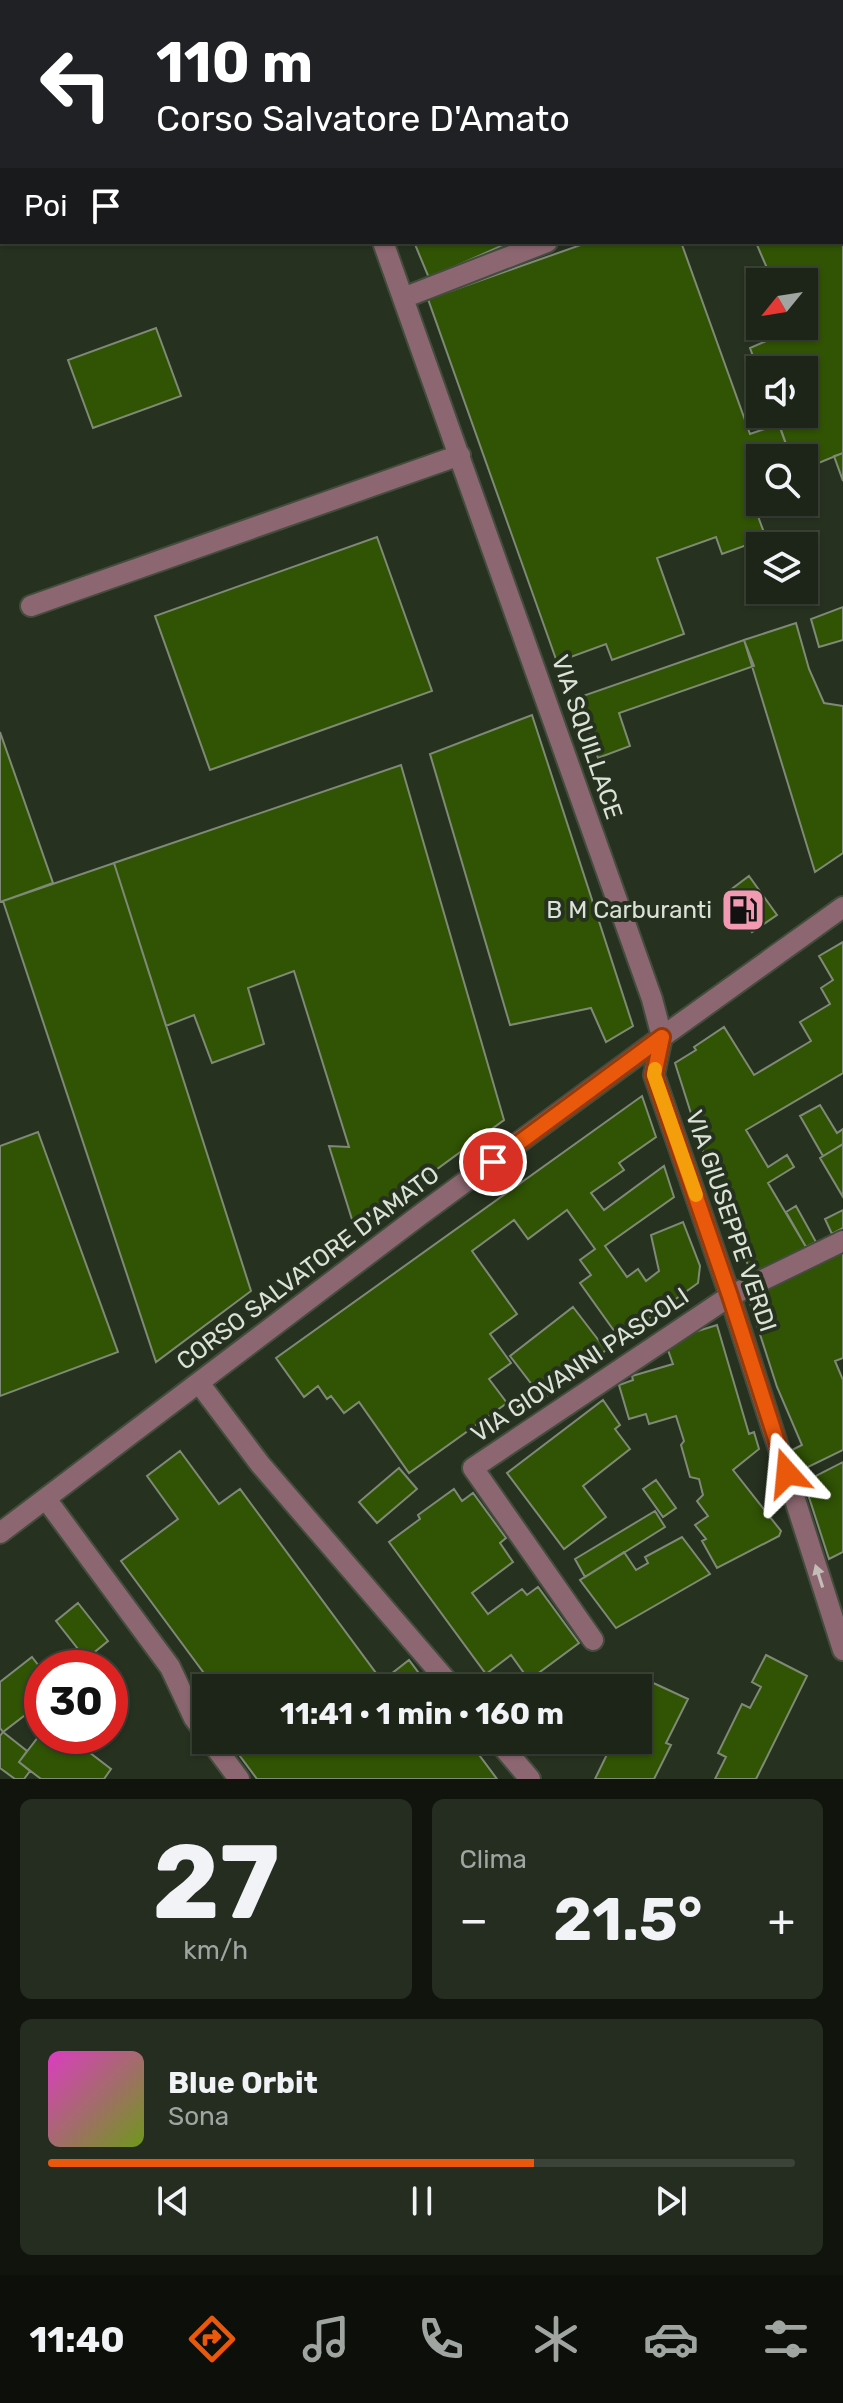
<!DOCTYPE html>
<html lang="it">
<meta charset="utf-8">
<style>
:root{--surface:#1d2518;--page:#252d21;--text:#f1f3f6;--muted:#a0a5a2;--line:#3b4237;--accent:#ea580c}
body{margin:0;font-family:Rubik,sans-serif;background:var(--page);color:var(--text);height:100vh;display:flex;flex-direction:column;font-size:30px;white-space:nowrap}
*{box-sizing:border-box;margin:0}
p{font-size:26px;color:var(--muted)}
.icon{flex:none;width:44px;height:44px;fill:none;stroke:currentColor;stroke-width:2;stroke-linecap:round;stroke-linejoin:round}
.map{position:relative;height:1779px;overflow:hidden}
.panel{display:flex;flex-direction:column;gap:20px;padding:20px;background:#10140d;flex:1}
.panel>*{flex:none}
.guide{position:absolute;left:0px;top:0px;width:844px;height:244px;box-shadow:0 2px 6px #0004,0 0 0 2px var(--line);background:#202124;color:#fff;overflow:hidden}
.needle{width:52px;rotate:240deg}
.fabs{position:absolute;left:746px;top:268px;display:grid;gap:16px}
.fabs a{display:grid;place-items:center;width:72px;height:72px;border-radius:0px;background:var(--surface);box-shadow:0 2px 6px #0004,0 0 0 2px var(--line);font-size:40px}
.speed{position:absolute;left:24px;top:1650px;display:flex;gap:16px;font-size:40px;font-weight:700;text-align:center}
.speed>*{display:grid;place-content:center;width:104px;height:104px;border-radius:50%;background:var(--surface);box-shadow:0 2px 6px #0004,0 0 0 2px var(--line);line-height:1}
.speed .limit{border:12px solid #d22;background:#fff;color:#111}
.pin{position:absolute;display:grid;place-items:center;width:68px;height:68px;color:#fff;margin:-34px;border:4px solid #fff;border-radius:50%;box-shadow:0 2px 8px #0007}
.me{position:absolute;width:88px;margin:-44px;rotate:342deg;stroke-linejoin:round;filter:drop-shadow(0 0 6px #0008)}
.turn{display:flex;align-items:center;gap:28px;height:168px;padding:0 24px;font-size:36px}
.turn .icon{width:104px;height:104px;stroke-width:2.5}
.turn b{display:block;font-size:56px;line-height:68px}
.then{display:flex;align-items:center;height:76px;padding:0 24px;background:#0003;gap:16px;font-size:30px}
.big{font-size:60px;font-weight:700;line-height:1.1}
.panel .widget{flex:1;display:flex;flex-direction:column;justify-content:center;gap:12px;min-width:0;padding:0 28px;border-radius:12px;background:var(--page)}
.panel .dial{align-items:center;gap:0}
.dial b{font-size:104px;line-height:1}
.song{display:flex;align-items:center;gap:24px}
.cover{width:96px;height:96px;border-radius:12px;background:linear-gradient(135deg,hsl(310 70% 55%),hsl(80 70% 35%))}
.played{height:8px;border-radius:4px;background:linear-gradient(90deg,var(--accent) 65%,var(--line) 65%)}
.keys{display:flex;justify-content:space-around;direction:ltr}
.heat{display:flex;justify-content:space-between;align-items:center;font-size:44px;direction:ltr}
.panel .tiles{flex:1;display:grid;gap:20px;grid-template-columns:1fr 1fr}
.widget:last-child{grid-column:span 2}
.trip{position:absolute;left:192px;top:1674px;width:460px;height:80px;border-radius:0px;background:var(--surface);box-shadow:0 2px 6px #0004,0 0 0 2px var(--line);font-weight:700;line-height:80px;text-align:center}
.dock{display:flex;height:128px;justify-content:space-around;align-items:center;background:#0c0f0a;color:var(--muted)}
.dock .icon{width:56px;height:56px}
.dock .active{color:var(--accent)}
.dock b{font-size:36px;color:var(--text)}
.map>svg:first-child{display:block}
</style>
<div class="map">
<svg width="843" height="1779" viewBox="0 0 843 1779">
<rect width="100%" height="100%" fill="#273120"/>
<path fill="#305304" stroke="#7f8a76" stroke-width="2" d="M431,0h308l-312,2z
M783,0h60v8l-1,-6z
M843,131v322l-39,16v-11h-13l-16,-44h29v-44h-44v5l-10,-27 44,-19 -1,-3h11v-44h-31l-16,-37 6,-3h79z
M2,157v72l-2,1v-72z
M414,242h96l-81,36z
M589,242h92l69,192 29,-10 12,34h-31v27l-12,4 18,49 -44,16 -6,-17 -59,21 27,76 -72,26 -6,-16 -49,18 -129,-363z
M156,328l25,68 -88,32 -25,-68z
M843,453v28l-9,-25z
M377,537l55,154 -222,79 -55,-154z
M843,607v33l-24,7 -8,-28z
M796,623l13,46 15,34 19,3v147l-28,19 -71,-232z
M744,640l10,26 -135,47 11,33 -32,12 -21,-60z
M532,715l101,311 -27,16 -15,-34 -81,17 -80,-271z
M0,732l53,151 -53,19z
M401,765l103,355 -149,109 -26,-83 20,1 -55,-176 -46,17 16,56 -52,19 -18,-48 -28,11 -52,-163z
M114,863l137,428 -95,71 -153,-461z
M749,876l28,39 -25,17 -27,-38z
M843,942v131l-97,57 22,37 19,-12 7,12 -26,16 38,64 -52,30 -32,-66 -47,-148 21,-13 -2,-3 30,-20 30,48 57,-34 -11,-19 30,-18 -9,-16 12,-8 -14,-24z
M642,1096l14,41 -37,26 5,7 -33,23 13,17 60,-44 10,31 -69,49 22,31 11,-8 8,12 13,-10 -8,-36 32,-13 17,44 -2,17 -78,56 -40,-56 11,-8 -11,-15 15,-11 -28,-39 -39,29 -14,-19 -42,31 45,63 -27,20 21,29 -22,16 18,24 -98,70 -50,-71 -15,11 -13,-17 -4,3 -9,-13 -14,11 -28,-39z
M820,1105l17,28 6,-4v15l-20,12 -23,-40z
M38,1132l80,220 -118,44v-250z
M843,1144v53l-23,-39z
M796,1206l20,36 -10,5 -20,-35z
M843,1210v18l-11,6 -7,-15z
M843,1252v106l-8,3 8,19v70l-41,20 -10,-20 10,-5 -25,-58 -30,-93z
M573,1307l33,43 -63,49 -33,-43z
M717,1325l32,109 5,-2 5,17 -26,21 48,61 -2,5 -62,32 -15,-27 4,-2 -11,-14 13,-9 -11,-15 6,-6 -4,-16 -9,-2 -9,-32 3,-4 -8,-25 -27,8 -3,-10 -17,5 -10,-34 14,-5 -1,-4 41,-12 -5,-14 20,-16z
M603,1400l17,25 -5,4 15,20 -47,37 23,31 -42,32 -57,-76z
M180,1451l39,53 21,-15 142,192 27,-21 21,28h-215l-94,-127 57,-42 -31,-43z
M843,1462v90l-14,7 -25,-77z
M399,1468l18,21 -40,34 -18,-21z
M656,1480l20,28 -13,9 -20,-28z
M454,1489l8,12 11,-8 33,45 -6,5 13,19 -41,31 16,21 34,-25 5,6 11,-8 41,56 -50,37 -18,-25 -25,19 -97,-132 31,-23 -2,-4z
M655,1511l10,16 -80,50 -10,-18z
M682,1537l28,37 -94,54 -36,-48 44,-28 12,18 12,-7 -3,-6z
M78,1603l30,38 -22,18 -30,-38z
M766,1655l41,21 -51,103h-41l11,-22 -8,-4 24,-49 8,4 11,-21 -9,-5z
M32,1657l10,13v32l-39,30 -3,-4v-46z
M649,1681l39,18 -22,44 5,2 -17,34h-59l19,-39h24v-37z
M3,1732l24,19 -8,11 11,9 -6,8h-9l-15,-11v-32z
M42,1732v4h26l43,33 -7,10h-63l-22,-17z
M228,1740h240l29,39h-240z"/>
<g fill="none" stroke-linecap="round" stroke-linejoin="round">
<g stroke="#444d3d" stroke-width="24">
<path id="minor" d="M296,0v2
M382,2l4,-2
M842,111l1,-1
M383,242l269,757 10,38 -8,38 76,221 113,354
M403,298l144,-56
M31,606l429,-151
M199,1383l61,81 193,224
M46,1499l124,168 24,51 12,16
M0,1533l420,-318 242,-178 181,-130
M593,1640l-120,-172 257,-172 113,-55
M210,1740l29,39
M497,1740l33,39"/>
</g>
<use href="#minor" stroke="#8c6771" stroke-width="20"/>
</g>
<defs><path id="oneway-solid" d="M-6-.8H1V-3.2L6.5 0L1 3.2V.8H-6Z" transform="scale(2)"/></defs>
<use fill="#c3bdb8" href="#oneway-solid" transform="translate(819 1576) rotate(-108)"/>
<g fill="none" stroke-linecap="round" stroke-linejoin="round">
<g stroke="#983908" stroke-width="20">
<path id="route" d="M493,1162l169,-125 -8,38 76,221 57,177"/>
</g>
<use href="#route" stroke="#ea580c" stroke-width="14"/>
<path stroke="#f59e0b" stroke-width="14" d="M655,1069l-1,6 42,120"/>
</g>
<defs>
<g id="fuel-square" transform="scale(2.3)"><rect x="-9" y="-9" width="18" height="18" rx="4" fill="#f19ab2" stroke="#273120"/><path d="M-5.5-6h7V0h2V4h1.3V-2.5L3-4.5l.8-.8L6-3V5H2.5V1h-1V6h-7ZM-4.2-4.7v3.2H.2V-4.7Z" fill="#111"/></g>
</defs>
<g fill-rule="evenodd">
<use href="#fuel-square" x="743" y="910"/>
</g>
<g text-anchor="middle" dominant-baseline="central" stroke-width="8" stroke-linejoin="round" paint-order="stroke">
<g font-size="24" fill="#dbe2d7" stroke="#273120">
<text transform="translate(587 737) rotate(71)">VIA SQUILLACE</text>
<text transform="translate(731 1221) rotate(71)">VIA GIUSEPPE VERDI</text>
<text transform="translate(308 1268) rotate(-37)">CORSO SALVATORE D'AMATO</text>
<text transform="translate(580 1365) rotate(-34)">VIA GIOVANNI PASCOLI</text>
</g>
<g font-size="24" fill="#dbe2d7" stroke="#273120" text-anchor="end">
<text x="712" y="910">B M Carburanti</text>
</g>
</g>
</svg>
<div class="fabs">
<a><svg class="needle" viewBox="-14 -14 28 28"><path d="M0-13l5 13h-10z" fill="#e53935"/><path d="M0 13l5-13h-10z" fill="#a0a5a2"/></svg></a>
<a><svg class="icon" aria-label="sound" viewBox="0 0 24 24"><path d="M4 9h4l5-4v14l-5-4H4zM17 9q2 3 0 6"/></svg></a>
<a><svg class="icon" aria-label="search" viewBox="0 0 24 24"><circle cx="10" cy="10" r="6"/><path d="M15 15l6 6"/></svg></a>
<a><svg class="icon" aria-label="layers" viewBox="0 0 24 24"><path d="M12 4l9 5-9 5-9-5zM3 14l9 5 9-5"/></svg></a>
</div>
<div class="speed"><div class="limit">30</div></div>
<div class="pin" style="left:493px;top:1162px;background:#d93025"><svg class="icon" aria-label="arrive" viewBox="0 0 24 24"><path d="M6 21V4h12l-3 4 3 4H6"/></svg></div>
<svg class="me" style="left:787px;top:1473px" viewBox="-20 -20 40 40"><path d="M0-17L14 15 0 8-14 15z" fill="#ea580c" stroke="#fff" stroke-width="4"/></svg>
<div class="trip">11:41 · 1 min · 160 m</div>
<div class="guide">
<div class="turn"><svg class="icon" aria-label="left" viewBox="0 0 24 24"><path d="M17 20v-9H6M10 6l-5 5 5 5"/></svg><div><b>110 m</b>Corso Salvatore D'Amato</div></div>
<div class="then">Poi<svg class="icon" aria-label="arrive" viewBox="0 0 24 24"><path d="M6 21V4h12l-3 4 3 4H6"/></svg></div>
</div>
</div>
<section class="panel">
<div class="tiles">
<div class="widget dial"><b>27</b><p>km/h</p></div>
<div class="widget"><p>Clima</p>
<div class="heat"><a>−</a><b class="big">21.5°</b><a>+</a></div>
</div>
<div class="widget">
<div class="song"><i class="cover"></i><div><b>Blue Orbit</b><p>Sona</p></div></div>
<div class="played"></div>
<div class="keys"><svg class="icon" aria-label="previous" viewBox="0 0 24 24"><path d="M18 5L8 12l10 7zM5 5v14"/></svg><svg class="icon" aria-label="pause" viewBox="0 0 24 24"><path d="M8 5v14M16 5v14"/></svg><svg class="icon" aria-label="next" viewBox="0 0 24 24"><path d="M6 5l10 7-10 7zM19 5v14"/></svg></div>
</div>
</div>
</section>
<nav class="dock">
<b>11:40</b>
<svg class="icon active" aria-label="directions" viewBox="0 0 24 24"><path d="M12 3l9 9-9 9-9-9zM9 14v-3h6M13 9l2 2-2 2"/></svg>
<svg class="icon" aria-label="music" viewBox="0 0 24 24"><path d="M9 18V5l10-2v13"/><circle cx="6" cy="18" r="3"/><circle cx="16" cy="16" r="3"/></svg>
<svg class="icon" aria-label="phone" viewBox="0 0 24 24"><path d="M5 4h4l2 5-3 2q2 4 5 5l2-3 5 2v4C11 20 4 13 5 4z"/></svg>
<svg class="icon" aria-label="climate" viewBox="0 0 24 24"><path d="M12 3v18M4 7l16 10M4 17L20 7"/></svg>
<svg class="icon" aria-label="car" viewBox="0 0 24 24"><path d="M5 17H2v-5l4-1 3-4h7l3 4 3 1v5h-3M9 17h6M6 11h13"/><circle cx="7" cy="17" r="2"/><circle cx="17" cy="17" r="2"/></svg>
<svg class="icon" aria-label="filters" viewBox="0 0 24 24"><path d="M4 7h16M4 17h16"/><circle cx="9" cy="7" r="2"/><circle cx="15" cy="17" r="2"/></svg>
</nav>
